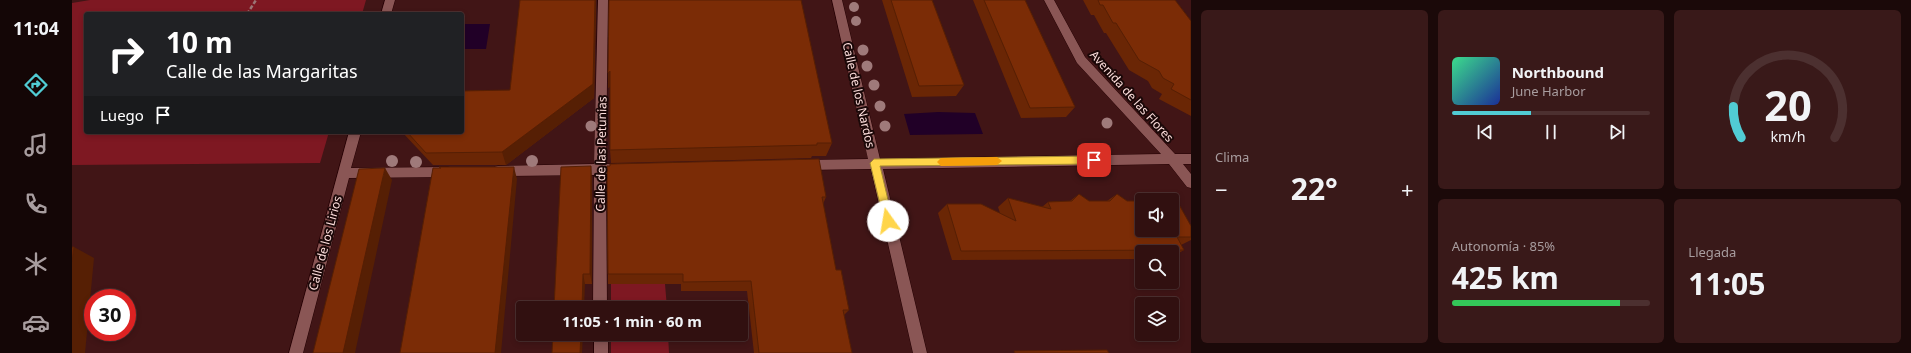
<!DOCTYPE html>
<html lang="es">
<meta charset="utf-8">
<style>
:root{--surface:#311010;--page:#391919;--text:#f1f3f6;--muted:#a89d9f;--line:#4c3030;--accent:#51ccd4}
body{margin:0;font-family:"Noto Sans",sans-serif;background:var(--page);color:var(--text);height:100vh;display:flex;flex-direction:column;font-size:15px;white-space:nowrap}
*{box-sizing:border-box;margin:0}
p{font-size:13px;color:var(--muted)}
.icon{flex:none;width:22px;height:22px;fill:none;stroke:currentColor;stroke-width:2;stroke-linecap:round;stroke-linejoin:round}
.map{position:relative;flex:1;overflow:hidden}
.sheet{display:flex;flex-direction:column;gap:10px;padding:10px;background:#1b0909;width:720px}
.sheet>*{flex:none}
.guide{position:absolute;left:12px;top:12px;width:380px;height:122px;border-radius:4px;box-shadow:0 2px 6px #0003,0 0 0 1px var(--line);background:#202124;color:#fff;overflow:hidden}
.controls{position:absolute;left:1063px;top:193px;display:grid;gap:8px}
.controls a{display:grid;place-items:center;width:44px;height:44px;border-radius:4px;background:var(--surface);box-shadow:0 2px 6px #0003,0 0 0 1px var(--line);font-size:20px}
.speed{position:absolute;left:12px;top:289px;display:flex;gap:8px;font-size:20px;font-weight:700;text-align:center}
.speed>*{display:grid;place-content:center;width:52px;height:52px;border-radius:50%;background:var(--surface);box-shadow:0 2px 6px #0003,0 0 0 1px var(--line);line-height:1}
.speed .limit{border:6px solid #d22;background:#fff;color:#111}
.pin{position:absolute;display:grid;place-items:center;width:34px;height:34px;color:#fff;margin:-17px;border-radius:8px;box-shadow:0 2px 6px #0006}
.me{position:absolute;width:44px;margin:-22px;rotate:347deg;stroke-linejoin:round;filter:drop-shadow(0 0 3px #0008)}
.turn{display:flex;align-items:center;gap:14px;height:84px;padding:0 16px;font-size:18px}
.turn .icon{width:52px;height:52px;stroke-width:2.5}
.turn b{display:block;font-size:28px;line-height:34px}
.then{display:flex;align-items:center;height:38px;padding:0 16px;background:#0003;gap:8px;font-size:15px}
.big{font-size:30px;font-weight:700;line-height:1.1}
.sheet .widget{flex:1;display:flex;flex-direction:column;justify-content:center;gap:6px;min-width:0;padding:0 14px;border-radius:6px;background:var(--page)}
.sheet .dial{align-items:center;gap:0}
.dial svg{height:104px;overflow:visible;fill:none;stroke:var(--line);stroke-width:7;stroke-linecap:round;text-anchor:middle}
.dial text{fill:var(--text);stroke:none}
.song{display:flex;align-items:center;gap:12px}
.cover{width:48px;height:48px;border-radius:6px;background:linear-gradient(135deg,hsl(150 70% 55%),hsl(230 70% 35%))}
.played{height:4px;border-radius:2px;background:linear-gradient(90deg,var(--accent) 40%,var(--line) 40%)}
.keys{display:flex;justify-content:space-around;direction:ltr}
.heat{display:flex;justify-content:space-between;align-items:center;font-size:22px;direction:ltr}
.charge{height:6px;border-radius:3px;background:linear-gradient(90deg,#34c759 85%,var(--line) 0)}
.sheet .tiles{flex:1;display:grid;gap:10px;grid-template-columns:repeat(3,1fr)}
.widget:first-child{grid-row:span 2}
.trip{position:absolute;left:444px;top:301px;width:232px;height:40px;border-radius:4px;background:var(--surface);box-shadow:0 2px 6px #0003,0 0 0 1px var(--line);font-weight:700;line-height:40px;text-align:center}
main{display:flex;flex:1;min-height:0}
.dock{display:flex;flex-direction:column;width:72px;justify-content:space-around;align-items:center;background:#140606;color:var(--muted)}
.dock .icon{width:28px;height:28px}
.dock .current{color:var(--accent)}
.dock b{font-size:18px;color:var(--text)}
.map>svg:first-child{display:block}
</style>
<main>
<nav class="dock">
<b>11:04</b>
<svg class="icon current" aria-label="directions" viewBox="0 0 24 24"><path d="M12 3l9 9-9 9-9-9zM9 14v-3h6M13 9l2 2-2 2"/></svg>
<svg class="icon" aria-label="music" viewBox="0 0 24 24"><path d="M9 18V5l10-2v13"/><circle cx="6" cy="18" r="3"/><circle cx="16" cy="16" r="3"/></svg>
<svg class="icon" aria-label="phone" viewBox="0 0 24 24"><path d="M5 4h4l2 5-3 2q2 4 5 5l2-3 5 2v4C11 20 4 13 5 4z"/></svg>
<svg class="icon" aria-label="climate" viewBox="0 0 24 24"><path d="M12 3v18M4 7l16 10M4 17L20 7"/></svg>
<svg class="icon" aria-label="car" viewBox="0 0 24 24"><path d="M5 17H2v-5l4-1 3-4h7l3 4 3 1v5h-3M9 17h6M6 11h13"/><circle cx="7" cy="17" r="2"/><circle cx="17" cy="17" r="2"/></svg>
</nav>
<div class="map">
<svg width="1119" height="353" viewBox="0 0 1119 353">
<rect width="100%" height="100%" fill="#411516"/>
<path fill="#7e1822" d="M18,0h276l-4,14h-276v118h243l-9,31 -248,2v-162z
M539,284h54l2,24h-56z
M539,334h57l1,19h-58z"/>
<path fill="#210027" d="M390,24h28l-4,25h-24z
M866,112l37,1 8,21 -73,1 -6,-21z"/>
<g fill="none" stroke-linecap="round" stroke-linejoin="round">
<g stroke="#250003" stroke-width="1">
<path id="street" d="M313,0h10l-4,14h-10z
M526,0h10l-2,164 20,1 2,4 -2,4 -20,1 1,134h-14l1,-133 -96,1 -4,-1 -2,-4 2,-4 4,-1 96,-2z
M760,0h10l38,159 281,-5 -84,-91 -33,-63h10l31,57 90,97h16v10h-8l8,10v14l-4,-1 -18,-23 -286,5 44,184h-14l-42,-184 -67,1 -4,-1 -2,-4 2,-4 4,-1 64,-1z
M277,132h12l-10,36 97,-1 4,1 2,4 -2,4 -4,1 -99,1 -46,175h-14z
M522,334h14v19h-14z"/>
</g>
<path stroke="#9b7575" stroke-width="2.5" stroke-dasharray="4 2" stroke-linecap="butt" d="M175,14l9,-14"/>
<use href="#street" fill="#8a5655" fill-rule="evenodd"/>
</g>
<g fill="#9f7a7a">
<circle cx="782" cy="7" r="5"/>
<circle cx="784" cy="21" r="5"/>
<circle cx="791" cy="50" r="5.5"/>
<circle cx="795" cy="66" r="5.5"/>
<circle cx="802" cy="85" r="5.5"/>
<circle cx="808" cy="106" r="5.5"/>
<circle cx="1035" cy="123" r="5.5"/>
<circle cx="519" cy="126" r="5.5"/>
<circle cx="813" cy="126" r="5.5"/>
<circle cx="320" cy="161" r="6"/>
<circle cx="460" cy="161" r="6"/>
<circle cx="344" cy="162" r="6"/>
</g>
<path fill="#6a2605" d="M448,0h76l-2,98 -88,67h-73l-31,-33h60l48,-42z
M810,0h50l32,85 -8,11 -44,1z
M901,0h52l50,107 -9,10 -45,1z
M1011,0h92l16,21v95l-32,-17 3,-5 -10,-6 -4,-7 -19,-11 -23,-37h-2l-10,-18h-3z
M536,73l224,70 -6,13h-14l-1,2 -200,5 -1,-13v-64l-2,2z
M535,166l219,31 -3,7 13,66 13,40 -5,5 8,38h-98l-7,-62h-66v-7h-73v-10z
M520,178v106h-7l-31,24z
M1007,194l10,7h18l10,-7 10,7 64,25v14l-10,5 3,5 -12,7v-5h-30v7l-190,1 -14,-47 9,-9 53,9 -2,-6 10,-9 34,9 6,-5 22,-1z"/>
<path fill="#561f04" d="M523,0h1l-2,98 -88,67 -4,-13z
M538,71l1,15 -3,2v-15z
M519,166l1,12v106l-2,-10z
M442,167l3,12 -16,174h-6z
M313,168l7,12 -37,173h-12z
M2,247l20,11 -9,95h-13v-91z
M511,274l2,10 -1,24h-2z
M509,334h2l-1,19h-2z"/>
<path fill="#7b2c06" stroke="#561f04" d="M448,0h75l-2,84 -91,68 -76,1 -19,-21h55v-41l48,-1z
M537,0h192l31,143h-15v2l-207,5v-79l-2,2z
M819,0h41l32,85 -45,1z
M912,0h41l50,107 -45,1z
M1026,0h77l16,21v79l-20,-11 3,-5 -11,-6 -4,-7 -20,-11 -23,-37h-3l-10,-18h-3z
M747,159l7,38h-4l14,73h5l8,40h-6l9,43h-93l-8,-72 -68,1v-8h-75l-1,-108h3v-2z
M519,166l-1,108h-7l-1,34h-28l7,-141z
M367,167h75l-19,186h-95l33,-185h8z
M313,168l-42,185h-30l46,-184z
M1007,194l10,7h21l7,-7 10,7h15v29h30v-29h5l14,25v11h-14l7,13 -223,1 -14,-47h34l35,17 -8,-23 43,11 -3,-7 24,-1z
M1085,194l8,6h-19z
M0,247h2l-2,15z
M481,334h28l-1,19h-28z
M1035,350l2,3h-94l-1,-2z"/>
<path fill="#ffd54a" stroke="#a68a30" d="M1022,156l5,4 -5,4 -214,2 13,55 -5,4 -4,-4 -14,-58 4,-4z"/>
<path fill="#f59e0b" d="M925,157l5,4 -5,4 -56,1 -4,-4 4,-4z"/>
<g text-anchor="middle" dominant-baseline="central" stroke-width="4" stroke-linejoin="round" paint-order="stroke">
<g font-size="12" fill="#fddedc" stroke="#1b0808">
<text transform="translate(787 95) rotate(77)">Calle de los Nardos</text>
<text transform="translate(1060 96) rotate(48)">Avenida de las Flores</text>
<text transform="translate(529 154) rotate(-89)">Calle de las Petunias</text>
<text transform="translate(253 243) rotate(-75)">Calle de los Lirios</text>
</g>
</g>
</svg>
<div class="controls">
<a><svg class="icon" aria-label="sound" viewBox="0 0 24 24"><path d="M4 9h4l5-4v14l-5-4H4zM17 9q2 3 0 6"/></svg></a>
<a><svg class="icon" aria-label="search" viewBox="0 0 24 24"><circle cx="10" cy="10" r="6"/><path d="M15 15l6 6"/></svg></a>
<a><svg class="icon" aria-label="layers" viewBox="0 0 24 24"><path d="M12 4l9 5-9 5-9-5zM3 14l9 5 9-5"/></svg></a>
</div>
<div class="speed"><div class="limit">30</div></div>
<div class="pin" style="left:1022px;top:160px;background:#d93025"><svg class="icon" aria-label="arrive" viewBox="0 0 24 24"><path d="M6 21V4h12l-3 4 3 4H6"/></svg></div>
<svg class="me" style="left:816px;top:221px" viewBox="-20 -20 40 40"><circle r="19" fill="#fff"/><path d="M0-13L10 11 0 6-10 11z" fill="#ffd54a"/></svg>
<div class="trip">11:05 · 1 min · 60 m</div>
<div class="guide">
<div class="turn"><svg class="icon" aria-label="right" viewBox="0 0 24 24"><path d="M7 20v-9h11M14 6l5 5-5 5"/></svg><div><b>10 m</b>Calle de las Margaritas</div></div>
<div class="then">Luego<svg class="icon" aria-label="arrive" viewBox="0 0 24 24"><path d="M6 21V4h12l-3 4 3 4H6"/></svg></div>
</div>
</div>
<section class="sheet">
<div class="tiles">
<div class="widget"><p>Clima</p>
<div class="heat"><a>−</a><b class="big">22°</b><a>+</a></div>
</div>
<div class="widget">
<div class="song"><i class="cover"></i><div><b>Northbound</b><p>June Harbor</p></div></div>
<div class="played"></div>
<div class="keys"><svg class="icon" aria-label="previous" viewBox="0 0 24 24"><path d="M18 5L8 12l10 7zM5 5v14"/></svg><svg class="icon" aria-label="pause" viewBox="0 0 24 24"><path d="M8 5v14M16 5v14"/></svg><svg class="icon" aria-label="next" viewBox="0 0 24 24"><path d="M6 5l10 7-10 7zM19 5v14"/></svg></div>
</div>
<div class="widget dial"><svg viewBox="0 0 100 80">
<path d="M14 69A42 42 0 1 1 86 69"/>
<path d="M14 69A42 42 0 0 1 8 45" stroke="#51ccd4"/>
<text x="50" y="56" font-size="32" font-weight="700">20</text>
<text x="50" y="72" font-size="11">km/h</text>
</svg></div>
<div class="widget"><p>Autonomía · 85%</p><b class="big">425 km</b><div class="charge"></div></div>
<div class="widget"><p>Llegada</p><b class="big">11:05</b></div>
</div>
</section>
</main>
